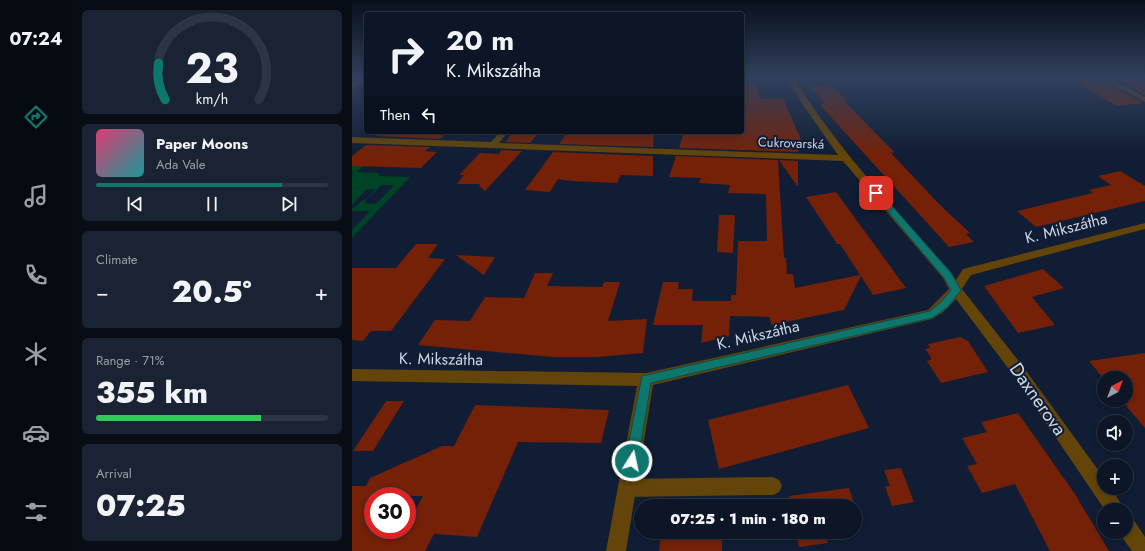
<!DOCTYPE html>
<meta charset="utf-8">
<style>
:root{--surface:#0c1627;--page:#1a2333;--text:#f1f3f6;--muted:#9a9fa7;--line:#2c3544;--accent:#0f766e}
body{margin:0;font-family:Jost,sans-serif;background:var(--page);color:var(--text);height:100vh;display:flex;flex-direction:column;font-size:15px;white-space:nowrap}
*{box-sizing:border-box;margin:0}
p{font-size:13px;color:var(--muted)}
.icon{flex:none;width:22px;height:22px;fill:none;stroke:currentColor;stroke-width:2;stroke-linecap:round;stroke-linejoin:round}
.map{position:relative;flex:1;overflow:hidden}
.panel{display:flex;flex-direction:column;gap:10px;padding:10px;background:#070c15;width:280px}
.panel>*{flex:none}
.banner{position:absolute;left:12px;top:12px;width:380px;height:122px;border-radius:4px;box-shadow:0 2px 6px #0003,0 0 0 1px var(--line);background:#0c1627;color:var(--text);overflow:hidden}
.needle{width:26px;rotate:42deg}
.tools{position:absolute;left:745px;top:371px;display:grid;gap:8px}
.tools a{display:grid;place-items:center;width:36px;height:36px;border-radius:50%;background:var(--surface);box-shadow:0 2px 6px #0003,0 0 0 1px var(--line);font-size:20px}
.speed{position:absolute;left:12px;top:487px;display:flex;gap:8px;font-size:20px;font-weight:700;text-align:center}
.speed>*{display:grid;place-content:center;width:52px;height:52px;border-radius:50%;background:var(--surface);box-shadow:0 2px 6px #0003,0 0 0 1px var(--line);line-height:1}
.speed .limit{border:6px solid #d22;background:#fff;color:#111}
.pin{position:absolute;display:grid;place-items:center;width:34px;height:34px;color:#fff;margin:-17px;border-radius:8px;box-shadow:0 2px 6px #0006}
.me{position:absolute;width:44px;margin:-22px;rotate:10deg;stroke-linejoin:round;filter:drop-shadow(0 0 3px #0008)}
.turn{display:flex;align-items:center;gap:14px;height:84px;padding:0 16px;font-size:18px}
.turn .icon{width:52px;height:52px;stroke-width:2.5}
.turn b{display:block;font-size:28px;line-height:34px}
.then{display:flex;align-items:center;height:38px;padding:0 16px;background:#0003;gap:8px;font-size:15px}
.big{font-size:30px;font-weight:800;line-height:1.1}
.panel .card{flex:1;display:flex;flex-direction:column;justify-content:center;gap:6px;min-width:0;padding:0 14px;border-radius:6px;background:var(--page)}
.panel .dial{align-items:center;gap:0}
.dial svg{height:104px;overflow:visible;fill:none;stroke:var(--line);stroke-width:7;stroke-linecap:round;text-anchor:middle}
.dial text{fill:var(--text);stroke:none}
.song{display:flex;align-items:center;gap:12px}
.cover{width:48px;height:48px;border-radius:6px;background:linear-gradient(135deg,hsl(340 70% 55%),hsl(180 70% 35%))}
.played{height:4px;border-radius:2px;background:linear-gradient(90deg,var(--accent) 80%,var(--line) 80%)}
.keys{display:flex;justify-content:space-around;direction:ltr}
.heat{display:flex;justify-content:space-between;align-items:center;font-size:22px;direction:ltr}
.charge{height:6px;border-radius:3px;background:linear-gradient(90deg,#34c759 71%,var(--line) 0)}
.trip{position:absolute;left:282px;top:499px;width:228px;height:40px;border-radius:20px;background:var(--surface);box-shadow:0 2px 6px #0003,0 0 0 1px var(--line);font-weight:800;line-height:40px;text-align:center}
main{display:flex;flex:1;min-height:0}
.menu{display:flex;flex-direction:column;width:72px;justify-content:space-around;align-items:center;background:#050910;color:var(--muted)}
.menu .icon{width:28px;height:28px}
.menu .selected{color:var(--accent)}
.menu b{font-size:18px;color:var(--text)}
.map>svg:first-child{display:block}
</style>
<main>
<nav class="menu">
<b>07:24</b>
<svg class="icon selected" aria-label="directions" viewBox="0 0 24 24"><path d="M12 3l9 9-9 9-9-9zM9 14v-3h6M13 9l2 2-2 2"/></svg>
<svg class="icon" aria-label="music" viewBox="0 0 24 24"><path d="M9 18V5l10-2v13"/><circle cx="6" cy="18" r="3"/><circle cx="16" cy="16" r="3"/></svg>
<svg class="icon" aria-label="phone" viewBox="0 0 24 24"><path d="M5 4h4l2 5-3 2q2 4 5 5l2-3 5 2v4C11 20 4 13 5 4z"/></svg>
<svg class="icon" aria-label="climate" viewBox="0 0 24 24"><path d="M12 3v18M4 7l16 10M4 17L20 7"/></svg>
<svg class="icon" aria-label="car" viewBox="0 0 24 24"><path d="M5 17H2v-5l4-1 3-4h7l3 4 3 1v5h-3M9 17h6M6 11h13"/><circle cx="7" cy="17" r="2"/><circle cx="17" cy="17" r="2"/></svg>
<svg class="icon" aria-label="filters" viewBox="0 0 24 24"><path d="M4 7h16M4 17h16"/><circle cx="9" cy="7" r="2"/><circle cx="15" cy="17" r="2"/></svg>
</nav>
<section class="panel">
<div class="card dial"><svg viewBox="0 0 100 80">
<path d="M14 69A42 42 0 1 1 86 69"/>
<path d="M14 69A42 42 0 0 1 9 41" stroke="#0f766e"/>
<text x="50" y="56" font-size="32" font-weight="700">23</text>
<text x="50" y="72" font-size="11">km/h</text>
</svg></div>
<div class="card">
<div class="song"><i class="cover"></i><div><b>Paper Moons</b><p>Ada Vale</p></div></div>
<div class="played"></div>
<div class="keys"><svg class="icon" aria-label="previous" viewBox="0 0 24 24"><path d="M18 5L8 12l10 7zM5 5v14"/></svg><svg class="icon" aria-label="pause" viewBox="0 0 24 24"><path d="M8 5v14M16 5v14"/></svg><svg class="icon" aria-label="next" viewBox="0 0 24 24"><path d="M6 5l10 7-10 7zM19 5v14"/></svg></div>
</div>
<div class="card"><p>Climate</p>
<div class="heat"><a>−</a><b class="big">20.5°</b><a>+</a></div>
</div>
<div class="card"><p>Range · 71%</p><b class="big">355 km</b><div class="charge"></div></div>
<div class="card"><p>Arrival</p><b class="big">07:25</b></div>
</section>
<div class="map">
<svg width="793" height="551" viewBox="0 0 793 551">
<rect width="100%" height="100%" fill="#101d34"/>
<path fill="#004225" d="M31,149l-26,23 24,1 -3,3h3l29,1 -58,61v-8l18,-19h-18v-2l13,-10h2l-3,4 12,1 18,-19h-12l-12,11h-1l6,-7 -9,1 -14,15v-41z"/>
<path fill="#742108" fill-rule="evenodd" d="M717,78h31l43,25 -26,3z
M762,78h31v17z
M390,84h15l4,15 22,-1 19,44h-4v10l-119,-4 5,-16h58z
M479,84l16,17h-3l50,51 -3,1 48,51 31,29 -4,1 8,8 -25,5 -128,-141 3,-4 -14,-16z
M30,132h66l-8,7 -64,-3z
M160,132h27l-9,11 -24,-1z
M215,132h87l-1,15 -94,-3z
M14,145l64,2 -5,4 12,1 -16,16 -69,-2v-10z
M149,150l21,1 -37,40 -6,-5 1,-2h-23l7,-9h-5l21,-22 19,1z
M201,152l100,4v20l-32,-1 -4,8 -46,-2 -13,-2 -8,13 -25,-2z
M324,156l102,4 6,98h2l1,16h6l2,14 65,-13 -20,-31h-3l-31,-47 30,-5 70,96 -33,7 -12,-19 -17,34 -73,15 -1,-8 -40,-1 -1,20 -28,7 2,-18h-50l10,-43h16l-1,7h15l-1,12h39v5v-11h5l2,-54h29l-1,-47 -38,-1 2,-8 -31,-2 2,-5 -32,-1z
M427,160l19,1v26z
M768,171l25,15v15l-109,26 -19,-16 76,-18 -4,-3 22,-5 -13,-9z
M367,215h16l-2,38 -16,-1z
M64,244h22l-10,14 17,1 -54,72h-20l-8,10 -11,-1v-72h44z
M104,255l39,2 -11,18z
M691,269l21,19 -32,9 23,28 -37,8 -34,-47z
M183,273h18l-6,13 55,1 2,-5h16l-12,39 39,-2 -4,34 -45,4h-45l-135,-12 17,-25 35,1 15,-24 39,1z
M608,337l8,4 20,31 -47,11 -14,-22 5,-2 -7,-10 5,-1 -2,-4z
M793,353v75l-24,-28h5v-22l-22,1 -15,-18z
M496,385l21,43 -150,41 -11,-49z
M34,401h18l-31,50h-20z
M123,405l134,5 -8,33 -83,-1 -41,95 -43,-3 -9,17h-73v-65h14l4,-8 72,-32h12zM21,496h50l-16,29v5h-34z
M666,413l57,81 34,57h-59l-35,-67 -33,9 -15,-27 10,-2 -15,-26 25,-6 -6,-10z
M549,468l13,34 -22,4 -7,-20h5l-6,-16z
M497,488l6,18h-64l-2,-10z
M309,532h61v19h-63z
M444,532h45l-15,3 2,8 -29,4z"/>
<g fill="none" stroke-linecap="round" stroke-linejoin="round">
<path fill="#634409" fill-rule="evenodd" d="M421,477l6,3 3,6 -3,6 -6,3 -146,2 -6,-3 -3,-6 3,-6 6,-3z"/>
<path fill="#634409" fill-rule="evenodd" d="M8,78h6v2l-14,9v-5z
M435,78h7c44,72 101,131 157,194l5,8 7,-11 182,-46v6l-174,46 -9,14 62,79 80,110v10h7l14,22h-20l-91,-134 -58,-77 -14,14 -10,6 -279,66 -27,166h-20l31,-165 -285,-5v-12l294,4 282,-63 21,-21 -6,-11 -100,-117 -491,-18v-6l139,5 9,-10h8l-9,11 339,12 -35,-50z
M749,78h9l35,19v5z
M774,517l7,2 12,18v14h-13l-13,-18 7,-1z"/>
</g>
<linearGradient id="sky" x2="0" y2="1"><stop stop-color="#09101d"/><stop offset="0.5" stop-color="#31405c"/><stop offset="1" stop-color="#31405c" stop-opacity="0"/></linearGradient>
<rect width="793" height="155" fill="url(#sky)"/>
<path fill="#0f766e" stroke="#0a4d48" d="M522,191h5l72,82 10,17 -13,17 -16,11 -281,65 -13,78 -2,4 -4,2 -5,-2 -2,-4 17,-85 288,-65 11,-9 10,-12 -7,-12 -70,-83z"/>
<g text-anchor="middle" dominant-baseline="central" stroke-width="4" stroke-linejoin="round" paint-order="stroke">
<g font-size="13" fill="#ccd5e5" stroke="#101d34">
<text transform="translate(439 143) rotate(2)">Cukrovarská</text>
</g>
<g font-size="16" fill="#ccd5e5" stroke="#101d34">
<text transform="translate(714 228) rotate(-14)">K. Mikszátha</text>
<text transform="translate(406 335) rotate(-13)">K. Mikszátha</text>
<text transform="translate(89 359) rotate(1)">K. Mikszátha</text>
</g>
<g font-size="19" fill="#ccd5e5" stroke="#101d34">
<text transform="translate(686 399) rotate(55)">Daxnerova</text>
</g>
</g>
</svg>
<div class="tools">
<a><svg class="needle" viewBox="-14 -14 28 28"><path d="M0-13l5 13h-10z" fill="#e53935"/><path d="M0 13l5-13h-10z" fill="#9a9fa7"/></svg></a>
<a><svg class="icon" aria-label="sound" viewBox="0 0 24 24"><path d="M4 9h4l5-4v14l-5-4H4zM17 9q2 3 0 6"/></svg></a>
<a>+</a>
<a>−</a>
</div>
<div class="speed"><div class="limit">30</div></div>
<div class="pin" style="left:524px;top:193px;background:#d93025"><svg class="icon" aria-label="arrive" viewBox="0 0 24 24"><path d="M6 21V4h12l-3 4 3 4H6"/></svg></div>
<svg class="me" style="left:280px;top:461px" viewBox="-20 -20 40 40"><circle r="17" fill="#0f766e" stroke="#fff" stroke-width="3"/><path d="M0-11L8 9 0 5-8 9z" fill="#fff"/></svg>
<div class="trip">07:25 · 1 min · 180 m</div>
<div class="banner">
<div class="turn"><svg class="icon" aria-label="right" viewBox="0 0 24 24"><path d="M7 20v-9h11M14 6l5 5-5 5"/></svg><div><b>20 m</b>K. Mikszátha</div></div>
<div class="then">Then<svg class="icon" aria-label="left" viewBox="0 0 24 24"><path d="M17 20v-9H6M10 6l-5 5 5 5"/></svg></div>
</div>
</div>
</main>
